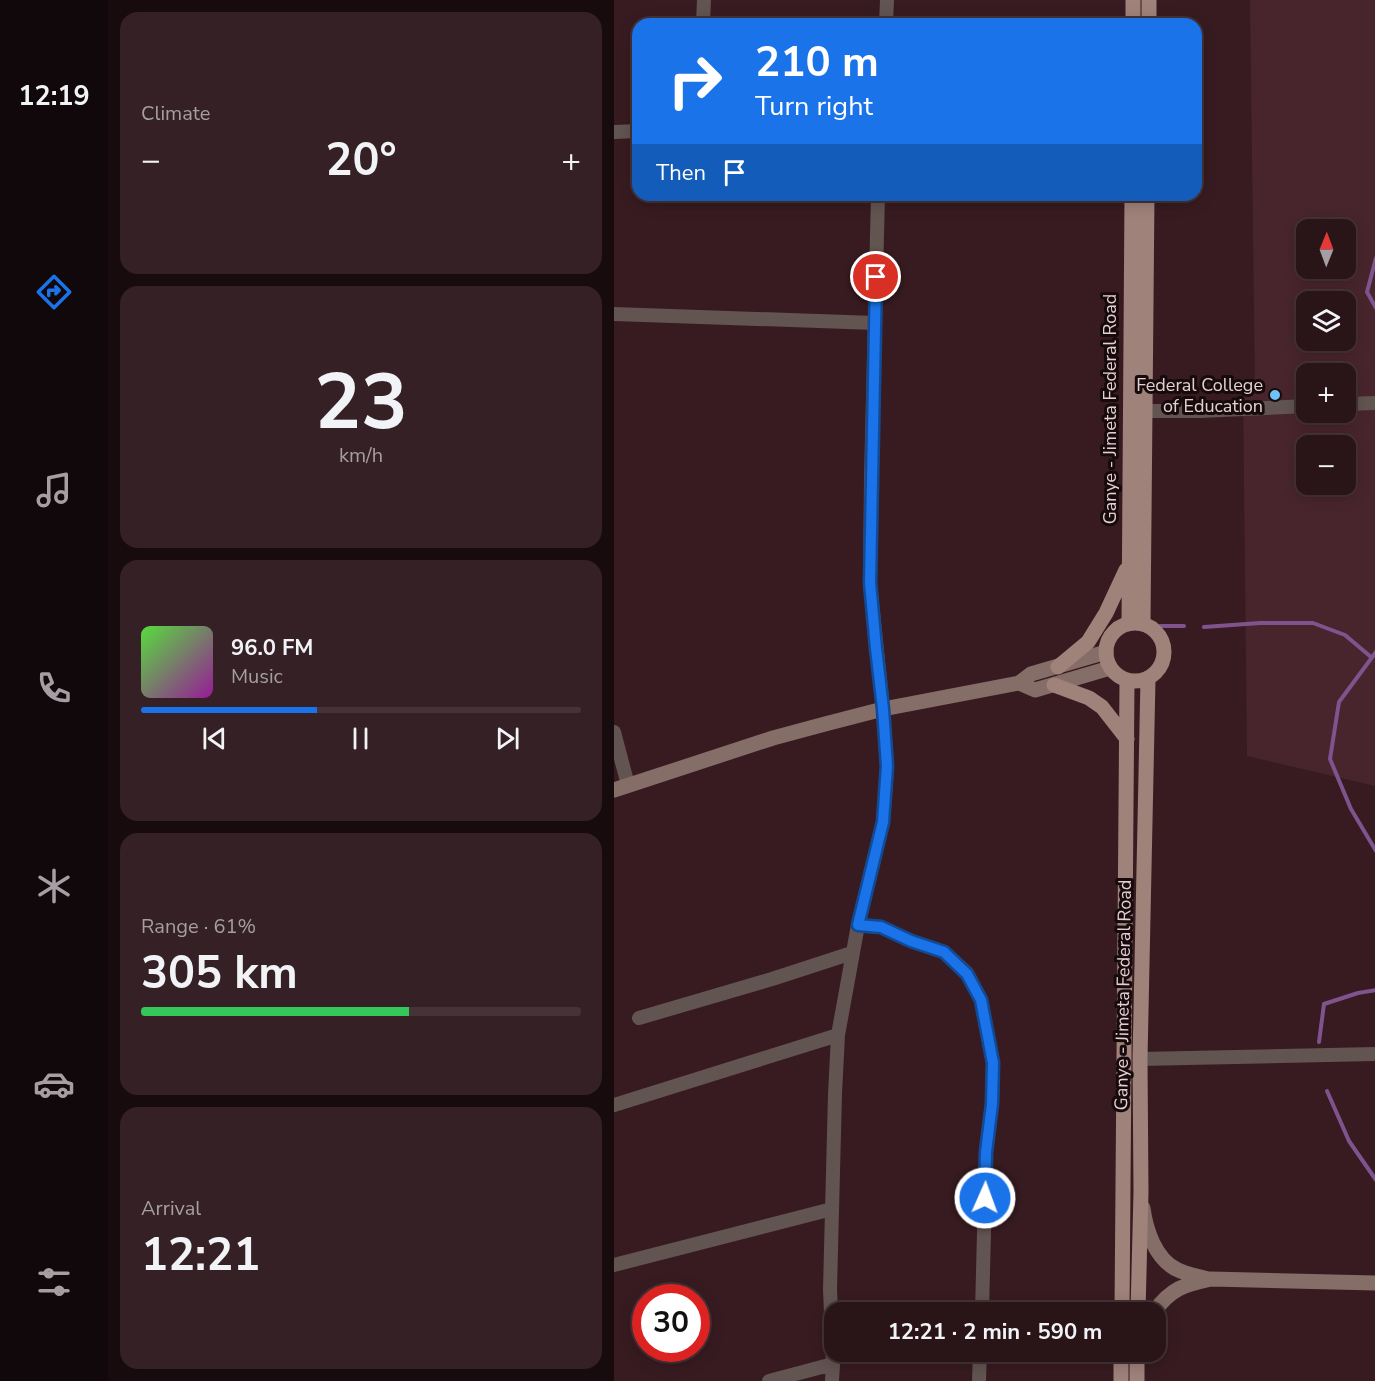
<!DOCTYPE html>
<meta charset="utf-8">
<style>
:root{--surface:#291418;--page:#352125;--text:#f1f3f6;--muted:#a59ea2;--line:#453337;--accent:#1a73e8}
body{margin:0;font-family:"Nunito Sans",sans-serif;background:var(--page);color:var(--text);height:100vh;display:flex;flex-direction:column;font-size:22px;white-space:nowrap}
*{box-sizing:border-box;margin:0}
p{font-size:20px;color:var(--muted)}
.icon{flex:none;width:33px;height:33px;fill:none;stroke:currentColor;stroke-width:2;stroke-linecap:round;stroke-linejoin:round}
.map{position:relative;flex:1;overflow:hidden}
.panel{display:flex;flex-direction:column;gap:12px;padding:12px;background:#170b0d;width:506px}
.panel>*{flex:none}
.guide{position:absolute;left:18px;top:18px;width:570px;height:183px;border-radius:18px;box-shadow:0 3px 15px #0003,0 0 0 2px var(--line);background:#1a73e8;color:#fff;overflow:hidden}
.needle{width:39px;rotate:1deg}
.controls{position:absolute;left:682px;top:219px;display:grid;gap:12px}
.controls a{display:grid;place-items:center;width:60px;height:60px;border-radius:12px;background:var(--surface);box-shadow:0 3px 15px #0003,0 0 0 2px var(--line);font-size:30px}
.speed{position:absolute;left:18px;top:1284px;display:flex;gap:12px;font-size:30px;font-weight:700;text-align:center}
.speed>*{display:grid;place-content:center;width:78px;height:78px;border-radius:50%;background:var(--surface);box-shadow:0 3px 15px #0003,0 0 0 2px var(--line);line-height:1}
.speed .limit{border:9px solid #d22;background:#fff;color:#111}
.pin{position:absolute;display:grid;place-items:center;width:51px;height:51px;color:#fff;margin:-26px;border:3px solid #fff;border-radius:50%;box-shadow:0 2px 6px #0007}
.me{position:absolute;width:66px;margin:-33px;rotate:2deg;stroke-linejoin:round;filter:drop-shadow(0 0 4px #0008)}
.turn{display:flex;align-items:center;gap:21px;height:126px;padding:0 24px;font-size:27px}
.turn .icon{width:78px;height:78px;stroke-width:2.5}
.turn b{display:block;font-size:42px;line-height:51px}
.then{display:flex;align-items:center;height:57px;padding:0 24px;background:#0003;gap:12px;font-size:22px}
.big{font-size:45px;font-weight:700;line-height:1.1}
.panel .widget{flex:1;display:flex;flex-direction:column;justify-content:center;gap:9px;min-width:0;padding:0 21px;border-radius:18px;background:var(--page)}
.panel .dial{align-items:center;gap:0}
.dial b{font-size:78px;line-height:1}
.song{display:flex;align-items:center;gap:18px}
.cover{width:72px;height:72px;border-radius:9px;background:linear-gradient(135deg,hsl(110 70% 55%),hsl(300 70% 35%))}
.played{height:6px;border-radius:3px;background:linear-gradient(90deg,var(--accent) 40%,var(--line) 40%)}
.keys{display:flex;justify-content:space-around;direction:ltr}
.heat{display:flex;justify-content:space-between;align-items:center;font-size:33px;direction:ltr}
.charge{height:9px;border-radius:4px;background:linear-gradient(90deg,#34c759 61%,var(--line) 0)}
.trip{position:absolute;left:210px;top:1302px;width:342px;height:60px;border-radius:18px;background:var(--surface);box-shadow:0 3px 15px #0003,0 0 0 2px var(--line);font-weight:700;line-height:60px;text-align:center}
main{display:flex;flex:1;min-height:0}
.tab-bar{display:flex;flex-direction:column;width:108px;justify-content:space-around;align-items:center;background:#10080a;color:var(--muted)}
.tab-bar .icon{width:42px;height:42px}
.tab-bar .current{color:var(--accent)}
.tab-bar b{font-size:27px;color:var(--text)}
.map>svg:first-child{display:block}
</style>
<main>
<nav class="tab-bar">
<b>12:19</b>
<svg class="icon current" aria-label="directions" viewBox="0 0 24 24"><path d="M12 3l9 9-9 9-9-9zM9 14v-3h6M13 9l2 2-2 2"/></svg>
<svg class="icon" aria-label="music" viewBox="0 0 24 24"><path d="M9 18V5l10-2v13"/><circle cx="6" cy="18" r="3"/><circle cx="16" cy="16" r="3"/></svg>
<svg class="icon" aria-label="phone" viewBox="0 0 24 24"><path d="M5 4h4l2 5-3 2q2 4 5 5l2-3 5 2v4C11 20 4 13 5 4z"/></svg>
<svg class="icon" aria-label="climate" viewBox="0 0 24 24"><path d="M12 3v18M4 7l16 10M4 17L20 7"/></svg>
<svg class="icon" aria-label="car" viewBox="0 0 24 24"><path d="M5 17H2v-5l4-1 3-4h7l3 4 3 1v5h-3M9 17h6M6 11h13"/><circle cx="7" cy="17" r="2"/><circle cx="17" cy="17" r="2"/></svg>
<svg class="icon" aria-label="filters" viewBox="0 0 24 24"><path d="M4 7h16M4 17h16"/><circle cx="9" cy="7" r="2"/><circle cx="15" cy="17" r="2"/></svg>
</nav>
<section class="panel">
<div class="widget"><p>Climate</p>
<div class="heat"><a>−</a><b class="big">20°</b><a>+</a></div>
</div>
<div class="widget dial"><b>23</b><p>km/h</p></div>
<div class="widget">
<div class="song"><i class="cover"></i><div><b>96.0 FM</b><p>Music</p></div></div>
<div class="played"></div>
<div class="keys"><svg class="icon" aria-label="previous" viewBox="0 0 24 24"><path d="M18 5L8 12l10 7zM5 5v14"/></svg><svg class="icon" aria-label="pause" viewBox="0 0 24 24"><path d="M8 5v14M16 5v14"/></svg><svg class="icon" aria-label="next" viewBox="0 0 24 24"><path d="M6 5l10 7-10 7zM19 5v14"/></svg></div>
</div>
<div class="widget"><p>Range · 61%</p><b class="big">305 km</b><div class="charge"></div></div>
<div class="widget"><p>Arrival</p><b class="big">12:21</b></div>
</section>
<div class="map">
<svg width="762" height="1381" viewBox="0 0 762 1381">
<rect width="100%" height="100%" fill="#371b20"/>
<path fill="#48252c" fill-rule="evenodd" d="M636,0h125v786l-128,-30 -4,-369 12,-1zM693,230h39v38h-39zM693,302h39v38h-39zM693,374h39v38h-39zM693,446h39v38h-39z"/>
<g fill="none" stroke-linecap="round" stroke-linejoin="round">
<path stroke="#7e538e" stroke-width="4" d="M762,258l-9,34 9,16
M546,626h24
M590,627l56,-4h53l32,12 26,22
M762,652l-37,50 -9,57 21,50 25,42
M705,1042l5,-38 34,-11 18,-3
M713,1091l22,50 27,39"/>
<path stroke="#625450" stroke-width="14" d="M89,24l1,-24
M272,24l1,-24
M0,132l24,-1
M0,314l261,9
M732,404l30,-1
M521,411h65l107,-5
M0,732l14,53
M244,925l23,2 30,14 33,11 23,21 14,27 12,63 -1,41 -6,48 -4,160
M25,1018l133,-39 80,-26
M526,1059l236,-5
M0,1105l224,-70
M0,1265l218,-56
M155,1381l64,-17
M218,1381l1,-17 -3,-75 5,-195 3,-59 20,-110 25,-103 4,-55 -4,-58 -13,-126 1,-105 7,-283
M365,1381l1,-29"/>
<path stroke="#856e68" stroke-width="15" d="M405,683l16,7 75,-22
M0,790l159,-52 52,-14 58,-15 136,-26 12,-9 75,-22
M529,1208c3,22 12,50 33,61 9,5 22,7 32,10
M540,1312c17,-24 30,-27 57,-33l165,4"/>
<path stroke="#9f827a" stroke-width="15" d="M519,24v-24
M535,24v-24
M492 652a29 29 0 1 1 58 0a29 29 0 1 1-58 0Z
M515,624l3,-429
M529,624l4,-429
M444,667l30,-25 18,-29 20,-43
M440,685l35,13 13,9 25,32
M508,1312l5,-631
M524,1312l3,-120 -1,-133 8,-380
M507,1381v-29
M523,1381v-29"/>
</g>
<g fill="none" stroke-linecap="round" stroke-linejoin="round">
<g stroke="#114b97" stroke-width="15">
<path id="route" d="M262,277l-6,306 6,65 7,61 4,57 -4,56 -25,103 23,2 30,14 33,11 23,22 14,26 12,63 -1,41 -6,48 -1,46"/>
</g>
<use href="#route" stroke="#1a73e8" stroke-width="10"/>
</g>
<circle fill="#6fc2f4" stroke="#160a0c" stroke-width="2" cx="661" cy="395" r="6"/>
<g text-anchor="middle" dominant-baseline="central" stroke-width="6" stroke-linejoin="round" paint-order="stroke">
<g font-size="18" fill="#e4d0d3" stroke="#160a0c" text-anchor="end">
<text x="649" y="385">Federal College<tspan x="649" dy="21">of Education</tspan></text>
</g>
<g font-size="18" fill="#e4d0d3" stroke="#160a0c">
<text transform="translate(496 409) rotate(-90)">Ganye - Jimeta Federal Road</text>
<text transform="translate(509 995) rotate(-89)">Ganye - Jimeta Federal Road</text>
</g>
</g>
</svg>
<div class="controls">
<a><svg class="needle" viewBox="-14 -14 28 28"><path d="M0-13l5 13h-10z" fill="#e53935"/><path d="M0 13l5-13h-10z" fill="#a59ea2"/></svg></a>
<a><svg class="icon" aria-label="layers" viewBox="0 0 24 24"><path d="M12 4l9 5-9 5-9-5zM3 14l9 5 9-5"/></svg></a>
<a>+</a>
<a>−</a>
</div>
<div class="speed"><div class="limit">30</div></div>
<div class="pin" style="left:262px;top:277px;background:#d93025"><svg class="icon" aria-label="arrive" viewBox="0 0 24 24"><path d="M6 21V4h12l-3 4 3 4H6"/></svg></div>
<svg class="me" style="left:371px;top:1198px" viewBox="-20 -20 40 40"><circle r="17" fill="#1a73e8" stroke="#fff" stroke-width="3"/><path d="M0-11L8 9 0 5-8 9z" fill="#fff"/></svg>
<div class="trip">12:21 · 2 min · 590 m</div>
<div class="guide">
<div class="turn"><svg class="icon" aria-label="right" viewBox="0 0 24 24"><path d="M7 20v-9h11M14 6l5 5-5 5"/></svg><div><b>210 m</b>Turn right</div></div>
<div class="then">Then<svg class="icon" aria-label="arrive" viewBox="0 0 24 24"><path d="M6 21V4h12l-3 4 3 4H6"/></svg></div>
</div>
</div>
</main>
